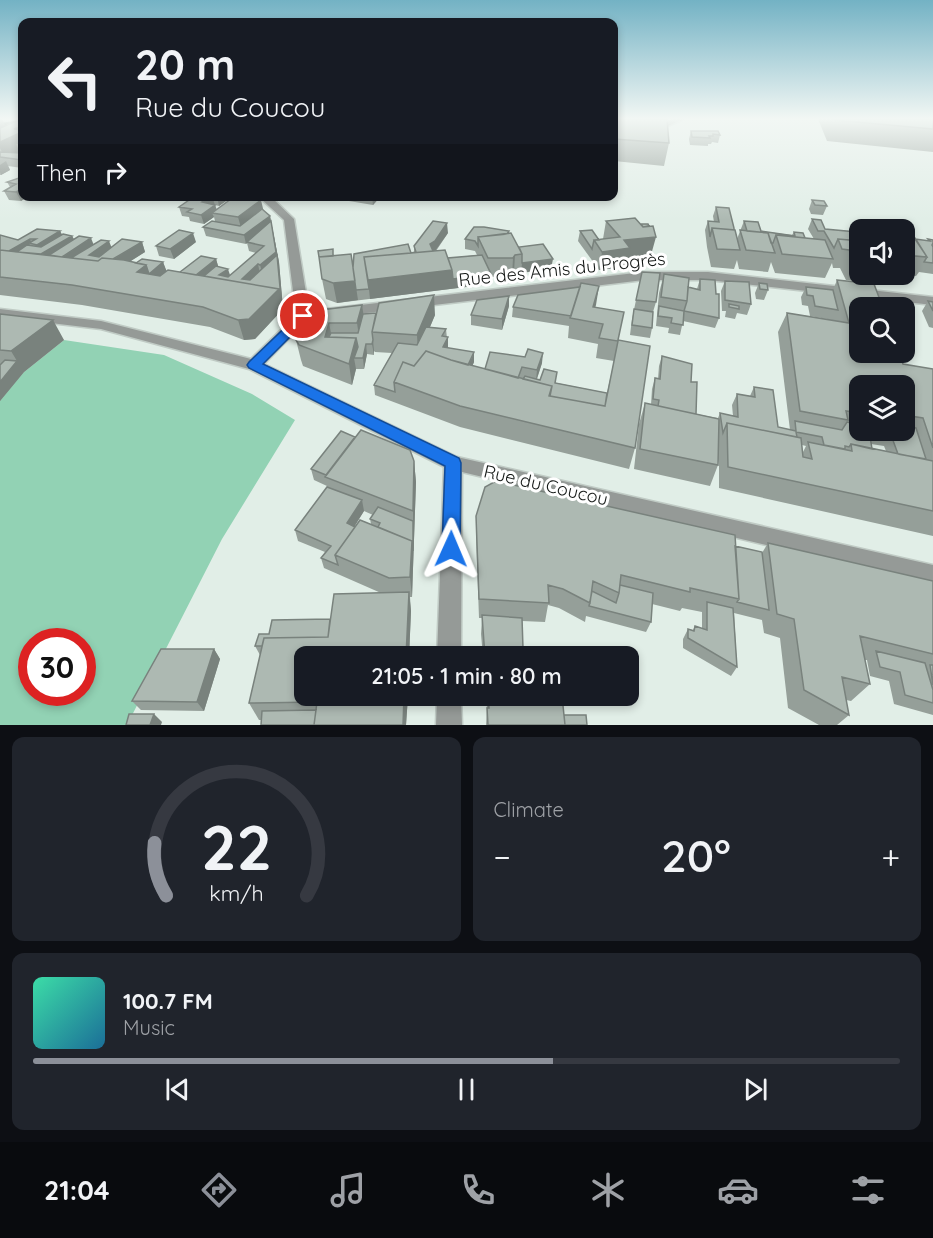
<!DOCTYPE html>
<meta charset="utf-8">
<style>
:root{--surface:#171b24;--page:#20242c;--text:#f1f3f6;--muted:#9ea1a6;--line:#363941;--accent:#8c9099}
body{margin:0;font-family:Quicksand,sans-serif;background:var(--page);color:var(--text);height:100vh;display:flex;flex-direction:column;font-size:22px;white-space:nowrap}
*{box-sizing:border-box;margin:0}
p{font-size:20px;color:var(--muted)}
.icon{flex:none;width:33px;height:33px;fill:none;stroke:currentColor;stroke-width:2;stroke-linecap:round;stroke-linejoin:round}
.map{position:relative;height:725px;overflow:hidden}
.panel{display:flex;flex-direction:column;gap:12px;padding:12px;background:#0d0f14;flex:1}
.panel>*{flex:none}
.hud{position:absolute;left:18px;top:18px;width:600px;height:183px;border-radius:12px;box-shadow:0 3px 9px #0003;background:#171b24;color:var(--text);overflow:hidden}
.controls{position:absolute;left:849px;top:219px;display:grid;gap:12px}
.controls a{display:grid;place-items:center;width:66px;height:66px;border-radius:12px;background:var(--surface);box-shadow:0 3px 9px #0003;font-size:30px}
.speed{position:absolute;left:18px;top:628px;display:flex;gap:12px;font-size:30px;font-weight:700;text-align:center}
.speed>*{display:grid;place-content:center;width:78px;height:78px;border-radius:50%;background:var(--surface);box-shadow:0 3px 9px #0003;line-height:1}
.speed .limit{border:9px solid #d22;background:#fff;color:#111}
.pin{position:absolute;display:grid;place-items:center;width:51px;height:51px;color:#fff;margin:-26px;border:3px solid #fff;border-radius:50%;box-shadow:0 2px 6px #0007}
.me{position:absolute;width:66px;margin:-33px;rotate:1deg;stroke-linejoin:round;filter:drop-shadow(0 0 4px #0008)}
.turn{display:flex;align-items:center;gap:21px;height:126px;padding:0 18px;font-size:27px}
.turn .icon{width:78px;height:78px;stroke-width:2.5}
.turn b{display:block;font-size:42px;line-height:51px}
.then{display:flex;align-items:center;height:57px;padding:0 18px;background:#0003;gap:12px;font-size:22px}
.big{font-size:45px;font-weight:600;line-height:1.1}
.panel .widget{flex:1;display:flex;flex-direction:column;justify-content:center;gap:9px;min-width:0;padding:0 21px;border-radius:12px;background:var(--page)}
.panel .dial{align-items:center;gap:0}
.dial svg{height:156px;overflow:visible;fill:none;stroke:var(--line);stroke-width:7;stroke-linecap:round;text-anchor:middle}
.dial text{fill:var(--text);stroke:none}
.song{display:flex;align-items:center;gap:18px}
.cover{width:72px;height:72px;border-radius:9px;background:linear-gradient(135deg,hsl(160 70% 55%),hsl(200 70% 35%))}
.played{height:6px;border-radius:3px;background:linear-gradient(90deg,var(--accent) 60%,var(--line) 60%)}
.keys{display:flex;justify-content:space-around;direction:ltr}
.heat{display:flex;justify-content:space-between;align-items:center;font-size:33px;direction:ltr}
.panel .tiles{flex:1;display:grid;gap:12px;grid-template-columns:1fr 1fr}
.widget:last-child{grid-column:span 2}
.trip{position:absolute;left:294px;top:646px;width:345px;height:60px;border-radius:12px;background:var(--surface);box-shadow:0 3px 9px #0003;font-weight:600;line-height:60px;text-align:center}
.tabs{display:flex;height:96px;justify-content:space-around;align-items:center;background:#090b0e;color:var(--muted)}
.tabs .icon{width:42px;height:42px}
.tabs .selected{color:var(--accent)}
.tabs b{font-size:27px;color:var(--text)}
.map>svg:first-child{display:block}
</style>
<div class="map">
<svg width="933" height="725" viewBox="0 0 933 725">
<rect width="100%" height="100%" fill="#e1eee7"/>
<path fill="#92d2b4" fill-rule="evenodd" d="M64,340l100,15 88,39 43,26 -73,119 -95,186h-127v-326l24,-27zM32,642h50v51h-50z"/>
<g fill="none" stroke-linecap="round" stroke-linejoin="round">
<g stroke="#c0cbc5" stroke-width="3">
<path id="lane" d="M673,119h11l-38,16 -32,-4v-4l31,2z"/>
</g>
<g stroke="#c0cbc5" stroke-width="3">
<path id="street" d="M258,196h12l24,23 15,92 335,-39h64l225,25v8l-225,-25h-64l-337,40 -43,44 193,93 476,108v20l-471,-113 -1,185h-24l7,-190 -195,-98 -148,-40 -101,-12v-8l101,12 150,38 45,-44 -12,-95z
M437,696h24l1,29h-26z"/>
</g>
<g stroke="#c0cbc5" stroke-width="3">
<path id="primary" d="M22,120v4l-22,3v-4z"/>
</g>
<use href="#lane" fill="#959a97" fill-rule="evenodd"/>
<use href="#street" fill="#959a97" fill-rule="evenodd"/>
<use href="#primary" fill="#4f5854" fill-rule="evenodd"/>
</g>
<path fill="#959f99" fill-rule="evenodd" d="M0,119h2l3,7 17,-7v33l-3,1h3v15l-14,-2 2,4 -9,5h-1z
M614,119l55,24 -5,23 -50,-5z
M818,119h115v33l-106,-11z
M691,131l29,4 -2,8 -6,-1 -1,2h-3v2l-18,-1 -1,-6z
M22,177v19h7l-8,5 -12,-1 -5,-9 6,-4 -3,-5z
M124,196h32l-4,4z
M166,196h25l-5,3z
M195,196h38l-14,10 -4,-1 2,5h46l7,6 9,46 4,47 -28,30 -11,1 -34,-13 -128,-22 -82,-10v-60l18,5 42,-9 2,4 10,1 2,3 19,5 19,3 30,-5 3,10 -16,10 7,1 27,-1 3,9 14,1 36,-13 2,7 12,10 26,-23 -7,-2 -2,-8 -1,1 -40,-8 -3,-9 12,-6 -1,-4 -10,7 -14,-3 -1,-4 -7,-1 -3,-9z
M342,196h39l-8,9 -30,-5z
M812,200l15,6 -4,9 -12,-1 -2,-5z
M716,207l18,23 3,9 7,-18 17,10 31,4 2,-3 11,6 9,1 -6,-10 4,-10 13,10 35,7v38h21l-4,9 -31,-3 -6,-12h-7l-1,-5 -7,15 -50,-5 -4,-11 -3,10 -29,-3 -2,-9 -3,9 -23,-2 -4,-20 -2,-17 3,-9 6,1 -1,-6z
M606,221l45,34 -23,3 -2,9 -27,3 -21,-29 2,-10 19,9 4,-1z
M448,233l-12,18 12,7 29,-3 -2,-4 -10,-2v-10l44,-5 10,13 32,22 -37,4 -2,4h-22v7l-153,19 -11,-4 -4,-20 11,-23 20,11 61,-15v-6z
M904,237l23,4 1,-2 5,1v34l-14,-2 -3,4 -15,-2h3z
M196,242l-22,17 -15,-3 -3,-10z
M642,272l14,30 -3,10 -1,16 -2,10 -20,-3 2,-16z
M664,274l24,13 9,2 3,-10 16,15 3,24 -4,10 -32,-7 -3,14 -12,-2 1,-5 -13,-2 3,-33z
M837,280l66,84 30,5v167l-214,-48v-29l-1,6 -8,21 -76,-17 5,-45 6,-21 6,2 1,-16 3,-11 3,1 1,-13 3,-10 34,58 22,4 2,-5 13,3 -1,-11 5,-11 13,2 4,-9 24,40 12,3 -12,-98 9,-19 46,7 -23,-4 -2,-10 -6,-1 -1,-8 5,-10 27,3zM860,386h44v44h-44zM871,444l13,2 2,5 -14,-2zM802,445l4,1 -3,6z
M725,281l26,23 -4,11 -10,-2 -2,6 -10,-2 1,-6h-4l-1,-20z
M759,283l9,7 -4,10 -8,-1 -1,-6z
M928,301l5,1v26l-4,-1 -7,-16z
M362,305l1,9 72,1 -5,12 16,2 2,19 26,14 -2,4 13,3 57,-6 -5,16 70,14 7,-32 -18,-3 2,-14 -30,-6 1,-12 -57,-9 1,-10h82l23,33 17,108 -6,21 -169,-42 -85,-32 -1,-10 18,-32 -17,-1 -1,-1v4l-7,-1 -3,15h-8l-4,16 -49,-19 -2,-6 -5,-20z
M509,306l-7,24 -31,-5v-10z
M0,314l64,26 -40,32 -24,29z
M414,461l2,21 -4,115h-2l1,14 -2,46h-105l104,39 -2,29h-145v-5h-2l-10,-17 11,-48 -5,-9 14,-12 61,-15 51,-26 -57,-25 -3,-10 4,-6 -27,-11 -3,-11 32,-43v-1l-13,-6 -3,-11zM364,511l9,4 -3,4 1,5 -17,2z
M476,516l259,30 27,7 6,-10 165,38v134l-39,-11 -5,-23 -19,-5 -3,-16h-2l5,24 -19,17 -5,-1 3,15 -12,10h-18l-31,-17 -8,-70 -16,-5 -2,-13 -28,-7 3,54 -6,9 -48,-28v-9l5,-10 5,1 2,-4 7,3v-17l-20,-4 -2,3 -28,-7 -1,18 -5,10 -60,-16 -1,6 -26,-14 -11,-3 -3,17 -23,-1 1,27 34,9h-74l-2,-23 1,-16h-3l-3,-82z
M214,649l6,10 -16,52 -63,-1 -9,-9z
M486,696h76l2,19 23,10h-101l1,-16z"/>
<path fill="#79827d" d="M0,119h2l6,12 -8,3z
M22,126v18h-6l4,8 -12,6h-3l-5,-10v-6l14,-13z
M6,161l4,9 -9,5 -1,-3v-7z
M22,189v7h7l-8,5 -5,-9z
M211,196h1l3,9 -13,-3z
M217,196h16l-14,10z
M372,196h9l-8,9z
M261,200l4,17 -22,18 -5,-18z
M215,205l3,9 -6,-1 2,4 -10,7 -3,-9z
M270,216l9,46 4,47 -28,30 -11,1 -6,-20 39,-57 -14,12 -3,-10 12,-39 -25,16v1l-1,1 -2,-9z
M447,223l1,10 -13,18 -4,2 -1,-9z
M60,231l5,9 7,-4 5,9 -44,27 9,-18 -5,-9z
M193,233l3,9 -22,17 -4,-10z
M656,237l-5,18 -23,3 -2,9 -27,3 3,-18 22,-12z
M91,238l4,10 -27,19 -17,-2z
M30,239l2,5 -3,-1 3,7 -32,5z
M109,241l4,10 -19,14 -5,-10z
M142,242l3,10 -44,28 -5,-10z
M351,254l7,46 -21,3 -4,-20z
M515,255l-1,18 -2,4 1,-19z
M216,259l3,10 -18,15 -13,-2z
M553,259l-2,10 -30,4 1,-10z
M163,262l4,10 -22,19 -8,-19 9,-7z
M258,264l2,10 -15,15 -3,-10z
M228,269l3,9 -12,-3z
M452,270l39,4 -1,10 -120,15 -2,-19z
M599,286l-3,19 -5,17 2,-15z
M434,295l1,20 -17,40 -1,-20z
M509,296v10l-7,24v-11z
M362,305l3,19 -5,19 -3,-20z
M53,320l11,20 -40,32 -24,29v-19l17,-21 -6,-10z
M329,323l4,20 -8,-6z
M448,337v11l-5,-1z
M356,338l3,20h-5l2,11 -4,16 -3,-21z
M373,340l1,11v4l-2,-11z
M366,344l1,10 -3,15 -1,-11z
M474,352v10l-9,22v-10z
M543,353l-1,10 -6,18 1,-11z
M414,461l2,21 -4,115 -2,-20 3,-56v-10z
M362,500l2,11 -14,23 -3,-11z
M409,592l2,19 -2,46h-3z
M214,649l6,10 -16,52 -7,-9z
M404,696h4l-2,29h-3z
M154,714l8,8 -1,3h-11z"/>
<path fill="#adb9b2" stroke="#79827d" stroke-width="1.5" d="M21,119h1v7l-8,3 8,1v2l-22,10v-14z
M614,119h53l2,24 -55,-4z
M834,119h99v10l-98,-9z
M691,131h27l2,4 -7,-1v2h-4l1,2 -18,-1z
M0,152l22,1v7l-22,-3z
M22,177v12l-6,3 -12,-1 12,-7 -9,-2z
M195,196h16l-9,6 13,3 -14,10 -14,-3 5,-3 -13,-2z
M235,196h8l18,4 -23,17 -26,-4z
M812,200l12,1 3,5 -12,-1z
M716,207l13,1 5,20v2l-22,-2 -2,9 -2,-16 11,1z
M262,209l8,7 -26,19 -41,-8 9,-6 28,5z
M635,218l8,9 10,-1 3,11 -32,3 6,8 -28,4 -8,-12 26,-3 -14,-16z
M812,219l9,1 4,9 32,3 3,4v5l-22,-2 -4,9 -10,-17h-6z
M271,221l5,31 -16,13 -2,-1 -16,15 8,1 27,-25 4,43 -2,-9 -75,-13 12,-10 12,3 -9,6 9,2 36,-31 -17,-4z
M433,221l14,2 -12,18 -5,3 3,7 -22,2 5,-1 -2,-6z
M744,221l14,1 3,9 34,5 -1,-4 9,1 2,5 -29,-3 -3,8h-2l-3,-10 -21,-2z
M641,224h7l1,2 -6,1z
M474,227h10l25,4 -2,3 -29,3v9l-3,-5 -10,-2z
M712,228l23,2 5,20 -23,-1z
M37,229l23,2 -23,14 -8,-2 7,-4h-6l-21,12 -9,-1v-15l18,5z
M179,230l14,3 -23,16 -14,-3z
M592,230l7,10h-5l-2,9 -12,-18z
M740,230l28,3 7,20 -29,-3z
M511,233l11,21 -7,1 -2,3h-25l-10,-21z
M63,234l9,2 -31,18 -24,-2 10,-7 14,2z
M776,235l49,5 8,19 -51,-5z
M79,236l12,2 -29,19 -13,-2z
M904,237l11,1 12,19 -23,-2z
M122,239l20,3 -29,17 -11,-1 -4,3 -27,-3 30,-18 8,1 -20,14 10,2z
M838,239l22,2v20h-5l-6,-11 -7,-1z
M915,239l15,2 -2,-2 5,1v3l-1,2 1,2v16l-9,-1 3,-5z
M408,244l3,9 -47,4 5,32 -13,1 -3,-22 1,-14z
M543,244l10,15 -31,4v-9l-3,-7z
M333,249v7l-14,1 -1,-6z
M0,250l98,11 4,-3 22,2 22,5 -9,7 23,4 8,-6 111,19 -30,30 -11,1 -35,-13 -131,-22 -72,-8z
M445,250l7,20 -84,10 -4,-23z
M351,254l4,27 -22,2 -11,-4 -3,-22z
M482,255l9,19 -38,5 -1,-9 -4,-12z
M201,256l15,3 -20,16 -16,-3z
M142,259l21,3 -14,12 -3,-9 -10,-2z
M642,272l18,1 -4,29 -20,-2z
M664,274l25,4 -2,23 -26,-4z
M700,279l15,1 1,14h3v24l-35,-7 3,-10 1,-14 12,3z
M837,280l37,4 9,24h-23v44h39l4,12 30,5v79l-10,-30 -19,-3v-29h-44v27l-14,-2 2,9 -48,-9 -13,-98 62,10z
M725,281l24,1 2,22 -26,-4z
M581,283l18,3 -6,21 31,5 -6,28 32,6 -15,102 -175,-42 -66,-24 9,-20 11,4 12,-15 25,9 101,26 -3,10 56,10 13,-65 -19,-3 4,-14 -33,-6z
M759,283l8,1 1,6 -8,-1z
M580,287l-9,29 -58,-9 5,-12z
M806,287l27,3 5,20 -23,-4 -2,-10 -6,-1z
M434,295l-17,40 -45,-3 7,-29z
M509,296l-7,23 -31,-4 6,-15z
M928,301l5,1v9z
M729,304l10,2v3l-10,-2z
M362,305l-5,18h-28l-4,14 31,1 -7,26 -50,-19 -3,-5 8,-24 8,-5z
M659,306l25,5 -1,14 -12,-2 1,-5 -14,-2z
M634,309l19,3 -1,16 -20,-3z
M376,313l-4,19 1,8 -1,4h-6l-3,14h-9l4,-11 -2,-9 -27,-1 2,-4h27l5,-19z
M0,314l53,6 -42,31 -11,-1z
M426,327l20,2 -4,7 6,1 -5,10 31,5 -6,13 -17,-5 -25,-9 -12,15 -11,-4 -9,20 1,10 -21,-7 24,-42 19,2z
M528,349l15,4 -6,17 -15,-3 -4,11 -33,-9 5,-17 35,5z
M662,356l30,8 -1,18h6l-1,32 -38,-8 1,-6 -6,-1 2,-21 5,1z
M5,360l12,1 -17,21v-17z
M544,369l13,3 -2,11 52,10 -2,13 -55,-10 2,-10 -29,-7 2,-3 15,4z
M754,387l19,3 5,37 18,4 -1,-10 47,9 5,-8 13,3v5h9l3,19 -21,-5 -2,3 -4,-1v3l-21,-4 -2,-8 -26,-5 1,5 -70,-14 -4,10 -3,-20 18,4 -1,-23 18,3z
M645,403l74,16 -1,46 -78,-16z
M727,423l74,15 2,19 9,2 -4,-17 44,9 -1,-7 82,17v50l-205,-44z
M904,426l12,2 10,31 -28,-5 -7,-19 4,-5h9z
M361,430l49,20 4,11 -1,50 -88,-34z
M341,431l14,6 -29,38 -15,-6z
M496,481l239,54 4,64 -49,-11v4l-69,-17 -2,18 -26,-12 -3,22 -27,-14 -15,-4 1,18 -70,-4 -3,-83 9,-29z
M327,487l35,13 -15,23 8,4 -20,28 3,10 -17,-7 10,-12 -36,-16z
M378,507l35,14v30l-1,-10 -34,-14 2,-4 -10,-4z
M360,520l52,21 -2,36 -21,1 -54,-23z
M768,543l165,38v73l-73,-18 10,48 -28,-7 7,38 -45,-25 -10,-71 -17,-5z
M735,546l27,6 7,58 -32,-8 2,-3z
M620,585l33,8 -2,29 -62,-16 3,-15 24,12 3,-10z
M409,592l-3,65h-102v39h100l-1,29h-89l3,-23 -68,1 15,-65 64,-1 6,-43z
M707,602l26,6 4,59 -49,-29v-9l6,2 1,-5 12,4z
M482,615l40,3 1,30h33l1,9h-72z
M330,619l-2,18 -64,1 -2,8h-7l4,-12h10l3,-14z
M161,649h53l-17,53 -65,-1z
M876,651l49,12 8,27v13l-28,-8 -5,-23 -20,-5z
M930,665h3v20z
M488,696h74l3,29h-77l-1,-17h2z
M316,710l-2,15h-53l1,-14z
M129,714h25l-4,11h-24z
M564,715h22l1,10h-22z"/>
<linearGradient id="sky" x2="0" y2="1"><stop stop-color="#73b2c4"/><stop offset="0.54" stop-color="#f2f7f4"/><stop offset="1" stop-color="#f2f7f4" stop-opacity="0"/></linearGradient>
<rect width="933" height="220" fill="url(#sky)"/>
<path fill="#1a73e8" stroke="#114b97" stroke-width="1.5" d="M303,313l7,3 -2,3 -45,45 196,94 2,5 -1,86 -2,6 -7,3 -6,-3 -3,-6 3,-83 -196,-98 -2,-3 2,-3 50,-48z"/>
<g text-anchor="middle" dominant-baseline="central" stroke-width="6" stroke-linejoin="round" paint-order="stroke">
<g font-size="18" fill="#121614" stroke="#fff">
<text transform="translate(562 269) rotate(-6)">Rue des Amis du Progrès</text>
<text transform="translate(546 485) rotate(13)">Rue du Coucou</text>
</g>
</g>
</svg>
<div class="controls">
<a><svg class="icon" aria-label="sound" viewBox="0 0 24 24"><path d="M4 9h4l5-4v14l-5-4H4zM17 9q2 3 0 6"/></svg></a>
<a><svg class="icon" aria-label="search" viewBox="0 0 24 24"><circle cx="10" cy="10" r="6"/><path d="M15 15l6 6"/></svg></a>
<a><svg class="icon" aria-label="layers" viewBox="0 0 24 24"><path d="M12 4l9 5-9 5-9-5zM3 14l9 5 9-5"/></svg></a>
</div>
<div class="speed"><div class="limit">30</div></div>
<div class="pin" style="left:303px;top:316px;background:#d93025"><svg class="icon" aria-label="arrive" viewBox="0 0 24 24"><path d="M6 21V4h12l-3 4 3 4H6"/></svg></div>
<svg class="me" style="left:451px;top:549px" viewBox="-20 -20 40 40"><path d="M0-17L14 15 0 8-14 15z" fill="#1a73e8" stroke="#fff" stroke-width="4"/></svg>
<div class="trip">21:05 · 1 min · 80 m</div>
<div class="hud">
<div class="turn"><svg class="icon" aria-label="left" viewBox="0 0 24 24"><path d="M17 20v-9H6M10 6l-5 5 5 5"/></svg><div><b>20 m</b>Rue du Coucou</div></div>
<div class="then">Then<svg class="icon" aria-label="right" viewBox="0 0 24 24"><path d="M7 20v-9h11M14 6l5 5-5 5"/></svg></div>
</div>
</div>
<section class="panel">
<div class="tiles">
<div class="widget dial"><svg viewBox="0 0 100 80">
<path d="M14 69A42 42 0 1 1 86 69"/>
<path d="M14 69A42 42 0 0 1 8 42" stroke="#8c9099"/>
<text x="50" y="56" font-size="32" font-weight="700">22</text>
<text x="50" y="72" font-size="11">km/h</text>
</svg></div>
<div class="widget"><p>Climate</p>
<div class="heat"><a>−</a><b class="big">20°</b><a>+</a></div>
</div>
<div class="widget">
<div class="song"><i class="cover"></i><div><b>100.7 FM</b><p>Music</p></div></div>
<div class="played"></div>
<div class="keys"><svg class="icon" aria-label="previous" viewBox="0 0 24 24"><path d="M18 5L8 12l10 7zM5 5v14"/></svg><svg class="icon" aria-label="pause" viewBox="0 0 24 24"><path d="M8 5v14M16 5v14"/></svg><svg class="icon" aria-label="next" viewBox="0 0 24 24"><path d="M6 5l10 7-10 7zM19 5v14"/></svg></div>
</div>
</div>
</section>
<nav class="tabs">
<b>21:04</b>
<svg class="icon selected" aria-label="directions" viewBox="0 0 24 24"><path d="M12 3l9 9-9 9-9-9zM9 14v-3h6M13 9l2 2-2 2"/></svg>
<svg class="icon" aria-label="music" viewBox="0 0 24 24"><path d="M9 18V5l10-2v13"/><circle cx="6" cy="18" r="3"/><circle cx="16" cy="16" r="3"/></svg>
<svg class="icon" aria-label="phone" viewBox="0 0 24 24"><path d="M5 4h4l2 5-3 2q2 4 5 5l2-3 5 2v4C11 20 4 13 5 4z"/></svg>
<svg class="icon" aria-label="climate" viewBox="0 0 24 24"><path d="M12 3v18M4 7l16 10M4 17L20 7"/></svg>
<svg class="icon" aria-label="car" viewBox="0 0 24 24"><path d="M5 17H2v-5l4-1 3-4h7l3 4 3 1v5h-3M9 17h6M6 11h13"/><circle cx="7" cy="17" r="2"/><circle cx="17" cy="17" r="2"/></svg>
<svg class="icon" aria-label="filters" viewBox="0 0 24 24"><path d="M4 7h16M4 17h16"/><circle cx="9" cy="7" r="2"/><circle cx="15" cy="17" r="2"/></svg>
</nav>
